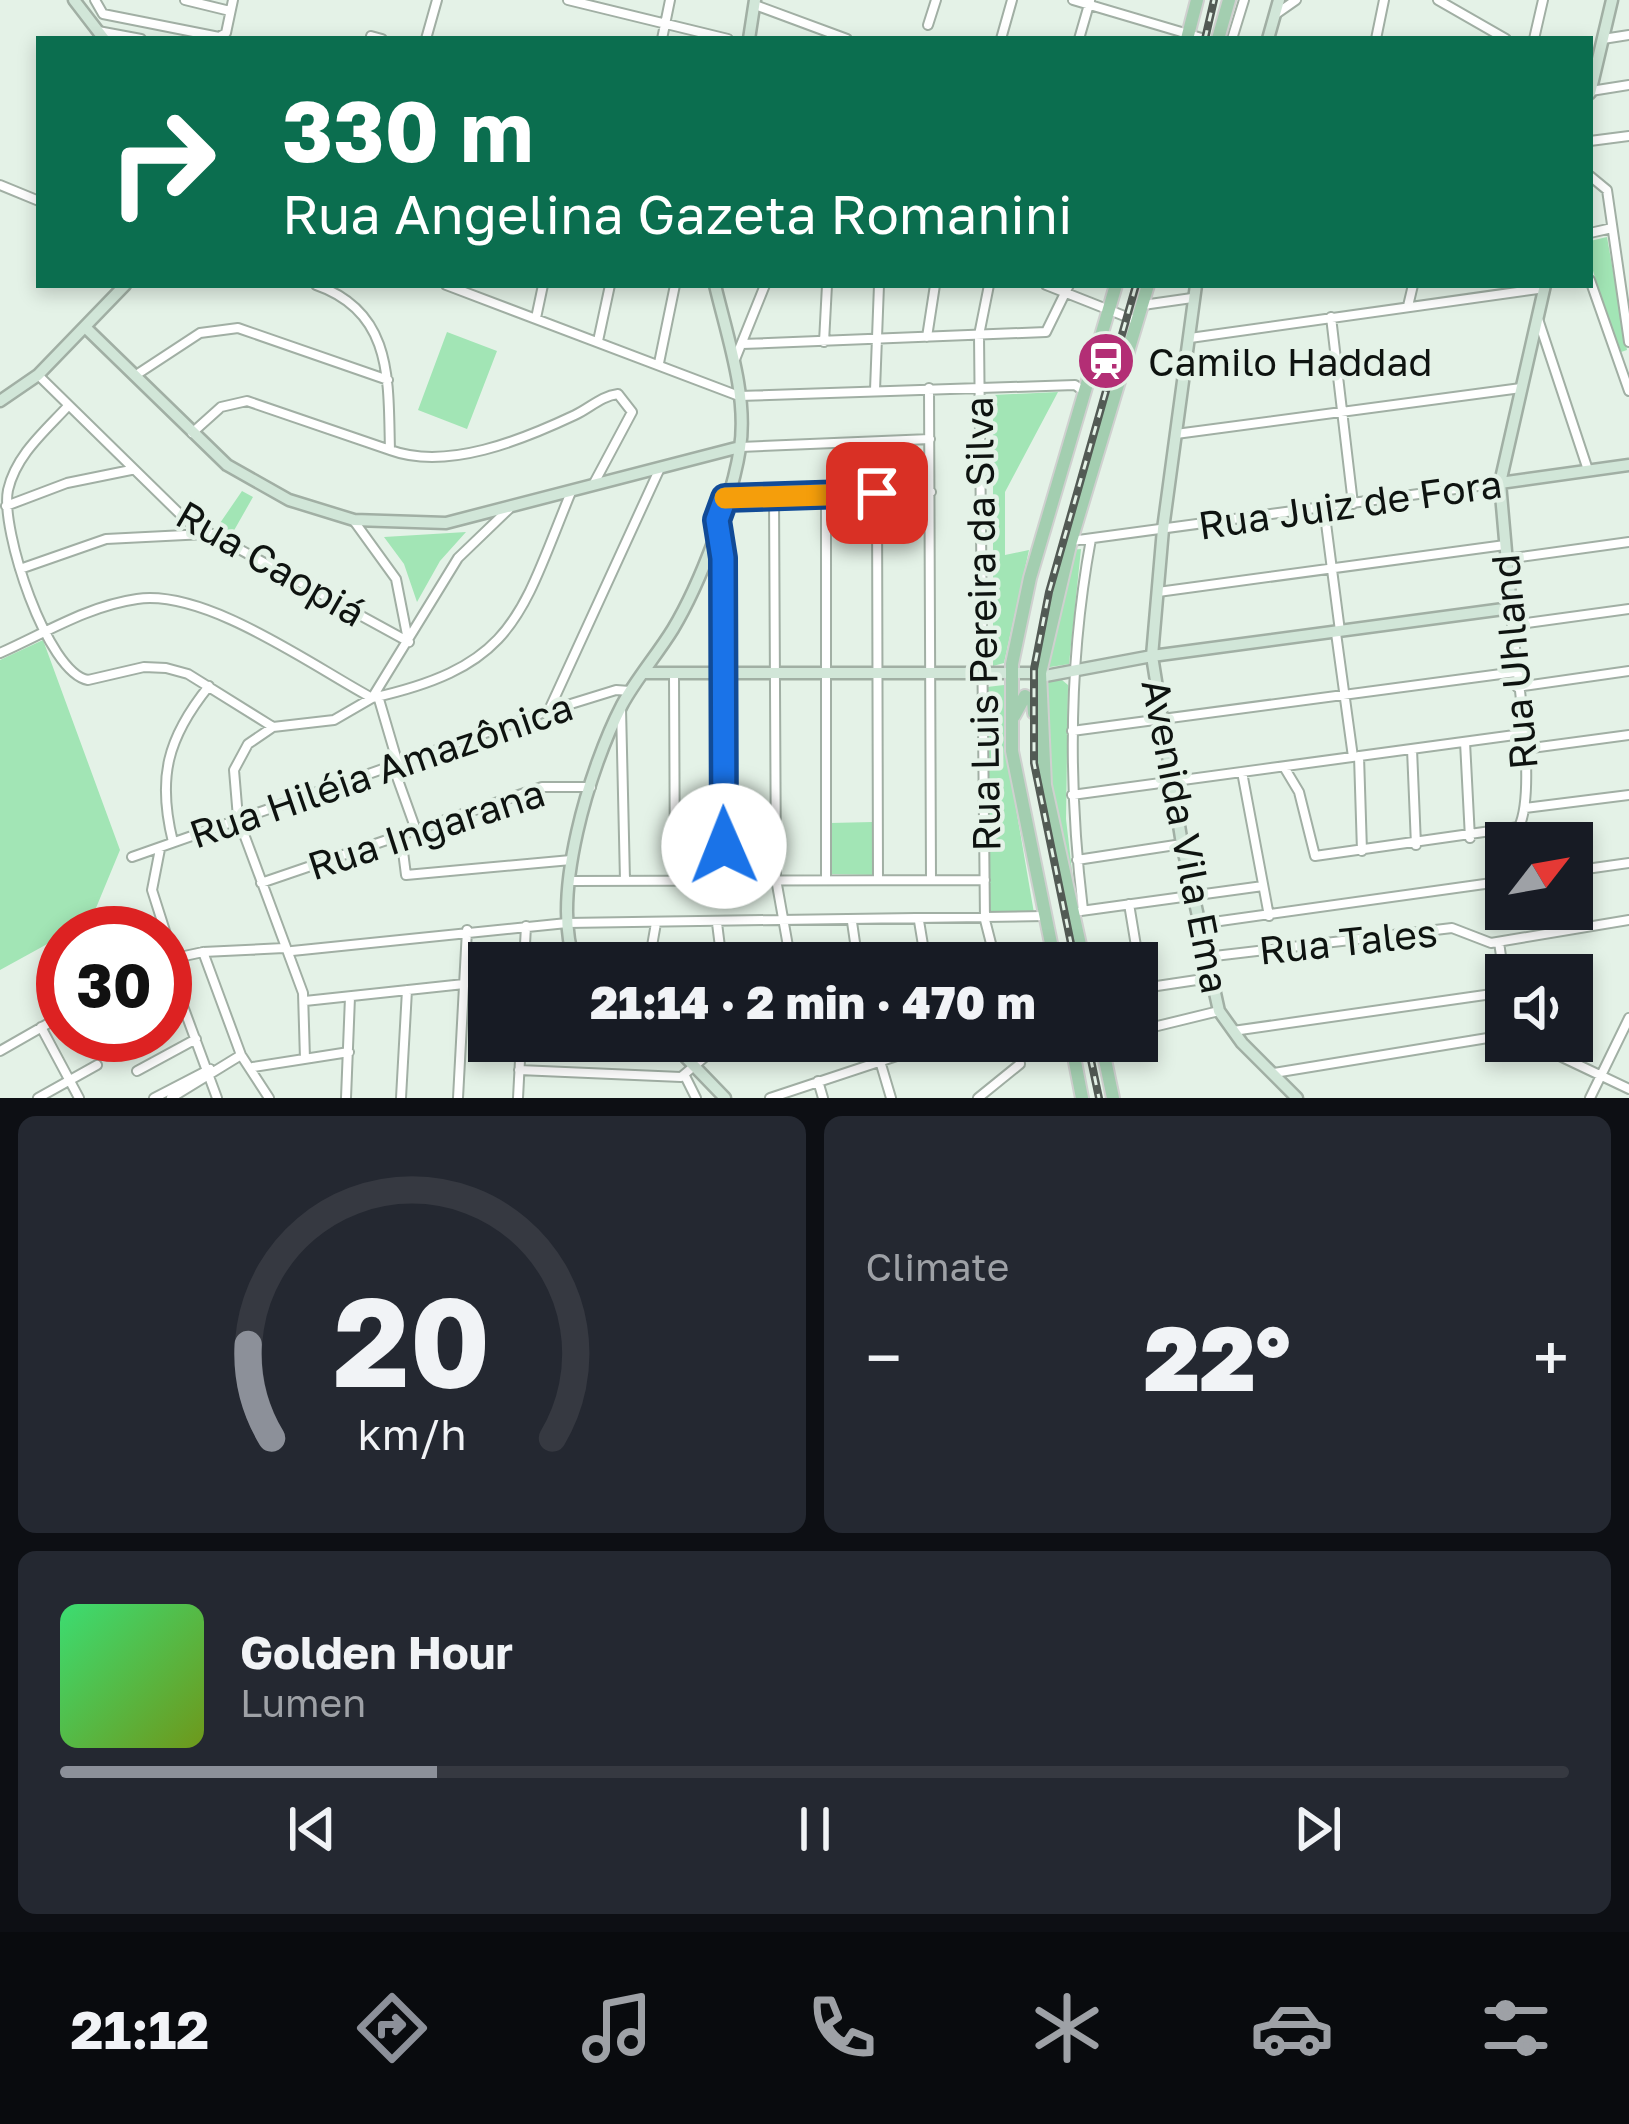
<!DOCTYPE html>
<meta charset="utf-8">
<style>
:root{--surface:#171b24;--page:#242831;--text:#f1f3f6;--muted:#9ea1a6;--line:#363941;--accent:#8c9099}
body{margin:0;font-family:"Golos Text",sans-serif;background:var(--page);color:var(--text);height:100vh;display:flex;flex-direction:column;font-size:45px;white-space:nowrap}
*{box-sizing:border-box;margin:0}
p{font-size:39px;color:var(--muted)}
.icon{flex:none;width:66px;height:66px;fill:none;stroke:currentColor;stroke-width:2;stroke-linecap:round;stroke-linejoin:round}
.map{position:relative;height:1098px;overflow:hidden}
.sheet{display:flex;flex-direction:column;gap:18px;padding:18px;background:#0d0f14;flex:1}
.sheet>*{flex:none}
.banner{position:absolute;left:36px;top:36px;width:1557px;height:252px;border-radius:0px;box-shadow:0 6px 18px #0003;background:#0b6e4f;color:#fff;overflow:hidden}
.needle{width:78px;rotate:59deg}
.fabs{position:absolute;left:1485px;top:822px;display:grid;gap:24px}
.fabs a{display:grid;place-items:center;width:108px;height:108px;border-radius:0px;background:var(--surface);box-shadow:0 6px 18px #0003;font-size:60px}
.speed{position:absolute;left:36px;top:906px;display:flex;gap:24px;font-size:60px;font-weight:700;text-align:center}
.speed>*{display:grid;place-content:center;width:156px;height:156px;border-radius:50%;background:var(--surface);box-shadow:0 6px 18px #0003;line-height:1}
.speed .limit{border:18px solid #d22;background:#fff;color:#111}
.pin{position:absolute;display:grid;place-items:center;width:102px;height:102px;color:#fff;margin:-51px;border-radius:24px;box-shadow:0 6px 18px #0006}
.me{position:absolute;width:132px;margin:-66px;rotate:359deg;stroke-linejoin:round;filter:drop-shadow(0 0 9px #0008)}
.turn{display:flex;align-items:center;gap:42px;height:252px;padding:0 48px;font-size:54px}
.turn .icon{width:156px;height:156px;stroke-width:2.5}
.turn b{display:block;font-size:84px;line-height:102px}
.big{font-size:90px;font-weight:800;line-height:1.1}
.sheet .widget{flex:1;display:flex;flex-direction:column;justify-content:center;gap:18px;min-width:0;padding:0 42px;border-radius:18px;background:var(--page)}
.sheet .dial{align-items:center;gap:0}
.dial svg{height:312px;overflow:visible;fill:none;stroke:var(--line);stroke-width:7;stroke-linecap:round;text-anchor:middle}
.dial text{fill:var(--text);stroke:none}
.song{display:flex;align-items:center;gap:36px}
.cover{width:144px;height:144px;border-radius:18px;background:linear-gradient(135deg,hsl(140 70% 55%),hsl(80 70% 35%))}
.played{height:12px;border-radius:6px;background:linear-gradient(90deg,var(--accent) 25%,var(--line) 25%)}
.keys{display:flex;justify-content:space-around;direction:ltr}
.heat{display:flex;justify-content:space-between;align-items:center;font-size:66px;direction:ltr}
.sheet .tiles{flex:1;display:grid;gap:18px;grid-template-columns:1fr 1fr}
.widget:last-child{grid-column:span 2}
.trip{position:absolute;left:468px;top:942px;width:690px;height:120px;border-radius:0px;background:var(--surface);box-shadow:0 6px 18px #0003;font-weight:800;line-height:120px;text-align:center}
.menu{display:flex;height:192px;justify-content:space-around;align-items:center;background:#090b0e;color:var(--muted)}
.menu .icon{width:84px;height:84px}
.menu .active{color:var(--accent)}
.menu b{font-size:54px;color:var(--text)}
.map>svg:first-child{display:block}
</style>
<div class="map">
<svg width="1629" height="1098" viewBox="0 0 1629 1098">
<rect width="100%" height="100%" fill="#e4f2e7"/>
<path fill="#a2e5b5" d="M1607,237l20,113 -9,3 -28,-92v-20z
M447,332l50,19 -30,78 -49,-19z
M1058,392l-53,100v63l24,-5 -25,113 -11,3v-271z
M242,491l11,6 -21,37 -14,-8z
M466,532l-26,29 -23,41 -13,-38 -20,-27z
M1081,549l-12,115 -25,4 26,-118z
M43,640l77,210 -29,70 -91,50v-310z
M1062,680l6,5 -2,134 10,86 -26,-116 -5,-108z
M1004,685l2,65 28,163 -44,2 -3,-228z
M873,822l1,53 -43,-1 -1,-51z"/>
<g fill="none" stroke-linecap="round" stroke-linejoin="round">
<g stroke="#a1afa4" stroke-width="12">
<path id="street" d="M95,0l8,14 116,23 7,-4 7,-33
M185,0l45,11
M568,0l160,39
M1073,0l132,39
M1438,0l68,39
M755,5l92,34
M1276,14l20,-14
M928,25l8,-25
M98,31l43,8
M371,36l11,3
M426,39l11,-39
M662,39l8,-39
M1001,39l11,-39
M1079,39l11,-38
M1232,39l12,-39
M1376,39l8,-39
M1534,39l9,-39
M1603,39l26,-4
M1591,91l38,-6
M1590,141l39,-5
M1590,176l17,14 22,152
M0,185l39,16
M1590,233l22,-5
M1590,280l39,111
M316,285c78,27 72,97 74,165 57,21 132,-10 185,-35 15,-7 26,-19 43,-21l14,18 -39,73
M446,285l293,111 336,-11 10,7
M989,285l-10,50 6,585 11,43
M1046,285l91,36
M1143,305l49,-7
M1408,306l5,-21
M1331,317l22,187
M536,318l7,-33
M1538,319l50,151
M927,337l8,-52
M1190,338l355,-50
M598,341l12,-56
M824,342l3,-57
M742,344l304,-12 23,-47
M734,362l31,-77
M659,363l16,-78
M38,375l148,145 223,122
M136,375l64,-42 38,-5 150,52
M929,388l2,491
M875,390l4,-105
M68,406c-23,25 -52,49 -60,84 -8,39 39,183 80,190l56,-13 22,1 22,6 85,53
M192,433l29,-26 26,-6 143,49
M1176,434l345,-46
M740,447l190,-8
M877,493l1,386
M826,495v384
M774,496l2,383 15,84
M728,498l203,-6
M6,506l61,-23 64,-13
M1324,508l16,123
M354,521l42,58 12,61
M718,527l5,31 2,321
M1071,541l429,-58
M1506,559l123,-17
M20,569l86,-30 99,-5
M1158,592l347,-47
M1512,625l117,-16
M1336,633l17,124
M0,653c45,-20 88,-47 137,-54 69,-10 174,66 235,99 143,-32 148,-81 199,-206
M674,676l1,204
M1517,687l112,-16
M378,696l20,68
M621,708l4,172
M549,710l111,-242
M1072,731l444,-59
M1465,742l5,96
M1412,749l4,96
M1524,749l105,-14
M1359,756l3,95
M393,766l23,64
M1284,767l15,25 16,64 204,-29c19,-41 -5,-168 -8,-219
M1242,772l27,144
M1072,795l450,-61
M1525,808l104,-13
M401,836l5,39 165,-15
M173,842c-16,-64 -6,-104 36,-156
M160,849l-8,41 21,66
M132,857l416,-146 68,-21 14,1
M1077,860l105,-16
M1572,871l57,-8
M570,881l415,-1
M261,883l281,-96h49
M1129,904l9,54
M1083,910c-15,-125 -15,-247 8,-371
M1081,911l182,-25
M919,921l7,42
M852,922l6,41
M717,923l5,40
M1199,924l307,-43
M1499,942l7,49
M292,951l275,-28 478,-7
M203,952l38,103 28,43
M1206,957l246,-29 39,15 138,-23
M166,960l51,138
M166,960l37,-8 81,-4
M524,963l2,-37
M649,963l7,-40
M1572,980l5,-14
M1137,989l73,-11
M305,1001l159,-17
M41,1027l38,71
M1137,1031l82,-20
M1233,1031l273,-39
M1513,1041l5,9h29l82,39
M0,1051l63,-36
M305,1059l-2,-66 -65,-175 -4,-48 14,-26 25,-17 61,-7 38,-22 86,-140 51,-49
M880,1061l11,37
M253,1067l96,-15
M519,1070l162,7 43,-36
M137,1071l59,-32
M1274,1073l232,-38
M685,1076l11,22
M818,1081l5,17
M38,1098l59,-33
M154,1098l56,-29
M171,1098l70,-43
M346,1098l4,-101
M401,1098l6,-108
M458,1098l9,-168
M518,1098l3,-57
M770,1098l172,-57
M978,1098l42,-34 -3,-23
M1590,1098l39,-80"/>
</g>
<g stroke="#a1afa4" stroke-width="15">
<path id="secondary" d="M74,0l30,39
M749,39l6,-39
M1268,39l11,-39
M1590,93l22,-93
M1196,285l-33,244 -11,127 30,188 37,167 23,32 55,55
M85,327l142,138 62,35 65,20 92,3 294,-76
M0,401l38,-26 87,-90
M1500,483l129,-18
M644,673h398
M1040,677l112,-21 359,-48 -11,-125 45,-198
M575,963c-25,-67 15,-196 47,-258 14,-26 35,-50 51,-76 27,-45 59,-129 67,-181 8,-53 -13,-112 -25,-163
M670,1041l55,57"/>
</g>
<g stroke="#cfd0cf" stroke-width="16">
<path id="primary" d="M1187,39l10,-39
M1218,39l11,-39
M1014,716l11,-20 8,5 1,12
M1055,963l-43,-212v-87l18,-86 86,-293
M1084,963l-39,-178 -5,-112 31,-132 77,-256
M1071,1041l11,57
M1101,1041l12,57"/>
</g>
<use href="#street" stroke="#fff" stroke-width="8"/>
<use href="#secondary" stroke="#d1e6d8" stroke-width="10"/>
<use href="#primary" stroke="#a3ceb0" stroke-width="12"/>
<g stroke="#525a54" stroke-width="8">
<path id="rail" d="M1205,39l9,-39
M1075,963l-41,-200v-94l15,-77 87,-307
M1087,1041l12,57"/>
</g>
<use href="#rail" stroke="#e4f2e7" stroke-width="3" stroke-dasharray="9" stroke-linecap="butt"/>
</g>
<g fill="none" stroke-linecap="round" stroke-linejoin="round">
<g stroke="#114b97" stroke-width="30">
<path id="route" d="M724,846l-1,-288 -6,-38 8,-22 152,-5"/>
</g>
<use href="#route" stroke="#1a73e8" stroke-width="21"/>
<path stroke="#f59e0b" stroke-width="21" d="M725,498l101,-3"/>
</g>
<defs>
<g id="station-disc" transform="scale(3)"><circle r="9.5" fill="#b32e75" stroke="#e4f2e7"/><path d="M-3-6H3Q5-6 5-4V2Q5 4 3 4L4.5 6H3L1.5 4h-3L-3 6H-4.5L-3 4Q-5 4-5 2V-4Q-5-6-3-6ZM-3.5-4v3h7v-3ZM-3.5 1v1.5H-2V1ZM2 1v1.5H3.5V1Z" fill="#fff"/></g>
</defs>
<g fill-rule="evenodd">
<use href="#station-disc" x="1106" y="361"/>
</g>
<g text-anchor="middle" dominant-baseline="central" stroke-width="9" stroke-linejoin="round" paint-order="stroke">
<g font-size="39" fill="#0e1310" stroke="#e4f2e7" text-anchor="start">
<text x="1148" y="361">Camilo Haddad</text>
</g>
<g font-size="39" fill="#0e1310" stroke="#e4f2e7">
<text transform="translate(1350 504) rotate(-8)">Rua Juiz de Fora</text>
<text transform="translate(271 563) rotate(30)">Rua Caopiá</text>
<text transform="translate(982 624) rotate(-91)">Rua Luis Pereira da Silva</text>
<text transform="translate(1514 662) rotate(-95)">Rua Uhland</text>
<text transform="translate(381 770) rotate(-19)">Rua Hiléia Amazônica</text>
<text transform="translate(426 829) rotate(-18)">Rua Ingarana</text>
<text transform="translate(1186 836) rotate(79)">Avenida Vila Ema</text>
<text transform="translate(1348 941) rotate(-6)">Rua Tales</text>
</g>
</g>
</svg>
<div class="fabs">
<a><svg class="needle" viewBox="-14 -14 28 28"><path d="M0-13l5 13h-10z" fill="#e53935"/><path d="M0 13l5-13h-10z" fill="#9ea1a6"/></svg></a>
<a><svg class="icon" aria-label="sound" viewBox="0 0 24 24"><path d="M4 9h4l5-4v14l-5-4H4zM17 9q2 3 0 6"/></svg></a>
</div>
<div class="speed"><div class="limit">30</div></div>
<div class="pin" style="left:877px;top:493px;background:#d93025"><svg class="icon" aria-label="arrive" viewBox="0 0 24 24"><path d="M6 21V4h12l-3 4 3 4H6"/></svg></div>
<svg class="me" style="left:724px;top:846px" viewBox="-20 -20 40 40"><circle r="19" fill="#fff"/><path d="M0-13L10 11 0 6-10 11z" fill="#1a73e8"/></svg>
<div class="trip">21:14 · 2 min · 470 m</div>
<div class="banner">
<div class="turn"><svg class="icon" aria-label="right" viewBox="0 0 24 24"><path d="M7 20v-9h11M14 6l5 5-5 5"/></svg><div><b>330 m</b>Rua Angelina Gazeta Romanini</div></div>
</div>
</div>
<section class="sheet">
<div class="tiles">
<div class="widget dial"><svg viewBox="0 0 100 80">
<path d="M14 69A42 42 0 1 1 86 69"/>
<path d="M14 69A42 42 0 0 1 8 45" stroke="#8c9099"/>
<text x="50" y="56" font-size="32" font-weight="700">20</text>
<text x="50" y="72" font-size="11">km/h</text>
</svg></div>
<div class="widget"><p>Climate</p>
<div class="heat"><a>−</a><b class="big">22°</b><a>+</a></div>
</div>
<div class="widget">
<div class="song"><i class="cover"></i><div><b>Golden Hour</b><p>Lumen</p></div></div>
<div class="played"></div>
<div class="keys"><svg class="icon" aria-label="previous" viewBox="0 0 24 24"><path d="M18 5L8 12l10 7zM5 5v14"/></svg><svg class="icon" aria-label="pause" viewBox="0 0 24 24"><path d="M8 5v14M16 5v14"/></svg><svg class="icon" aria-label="next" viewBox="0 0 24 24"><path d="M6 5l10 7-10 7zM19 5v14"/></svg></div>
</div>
</div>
</section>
<nav class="menu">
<b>21:12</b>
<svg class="icon active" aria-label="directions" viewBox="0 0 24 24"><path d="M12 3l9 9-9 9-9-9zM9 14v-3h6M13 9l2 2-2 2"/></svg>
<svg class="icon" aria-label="music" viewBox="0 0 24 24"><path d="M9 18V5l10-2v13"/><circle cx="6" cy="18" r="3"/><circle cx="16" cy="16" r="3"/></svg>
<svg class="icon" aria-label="phone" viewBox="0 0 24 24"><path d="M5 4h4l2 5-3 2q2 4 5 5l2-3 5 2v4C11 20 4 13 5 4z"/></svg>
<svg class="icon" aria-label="climate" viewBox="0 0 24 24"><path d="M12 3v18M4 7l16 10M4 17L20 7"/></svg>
<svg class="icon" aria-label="car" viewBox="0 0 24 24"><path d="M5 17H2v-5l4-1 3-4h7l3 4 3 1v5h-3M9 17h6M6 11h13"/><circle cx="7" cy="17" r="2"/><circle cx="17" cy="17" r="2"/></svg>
<svg class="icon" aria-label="filters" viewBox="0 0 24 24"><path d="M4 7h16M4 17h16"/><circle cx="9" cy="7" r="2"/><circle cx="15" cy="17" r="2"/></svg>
</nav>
